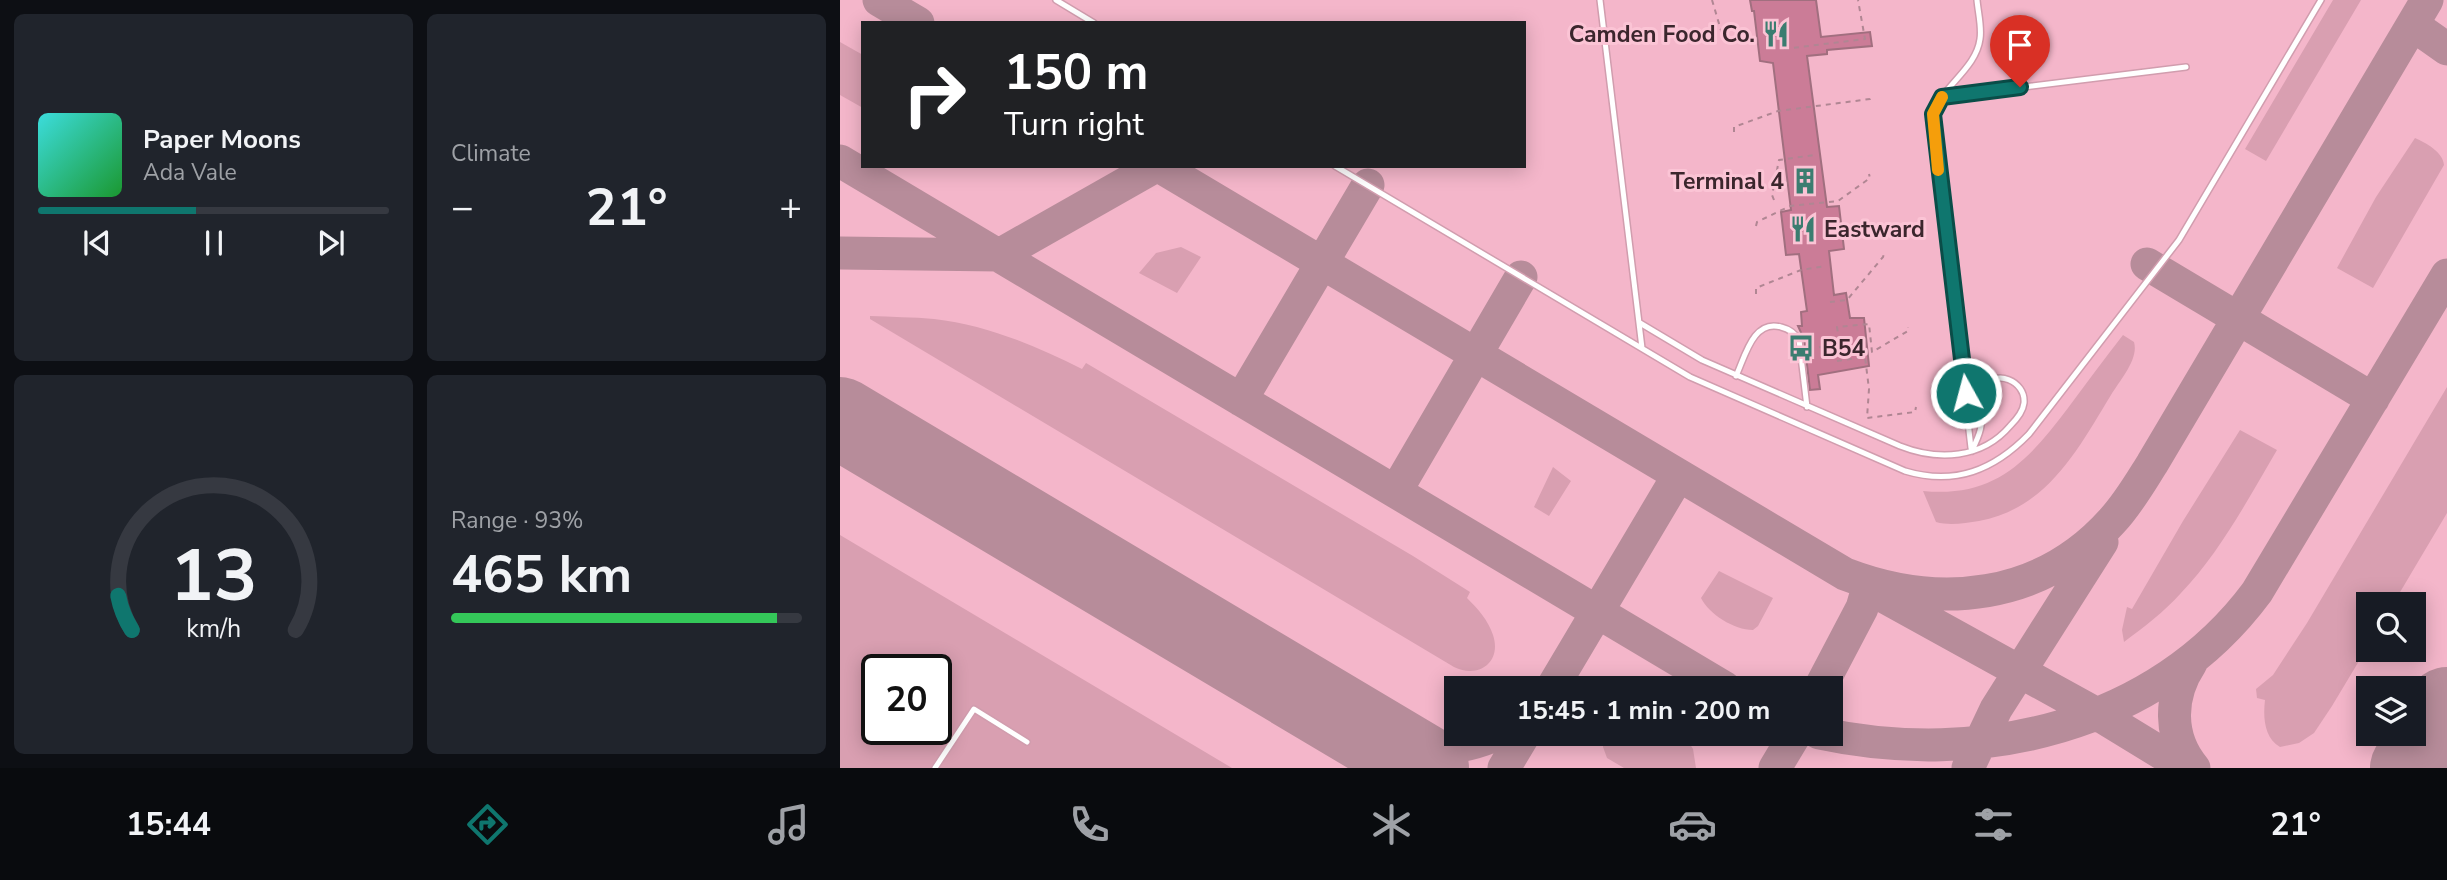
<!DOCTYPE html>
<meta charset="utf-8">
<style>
:root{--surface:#171b24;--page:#20242c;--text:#f1f3f6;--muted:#9ea1a6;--line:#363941;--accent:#0f766e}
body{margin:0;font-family:"Nunito Sans",sans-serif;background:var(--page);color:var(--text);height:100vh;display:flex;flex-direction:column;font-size:26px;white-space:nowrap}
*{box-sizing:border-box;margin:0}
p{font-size:23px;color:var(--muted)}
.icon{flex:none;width:38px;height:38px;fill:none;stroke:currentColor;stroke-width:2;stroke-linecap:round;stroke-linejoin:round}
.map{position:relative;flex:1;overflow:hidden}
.sheet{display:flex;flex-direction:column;gap:14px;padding:14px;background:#0d0f14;width:840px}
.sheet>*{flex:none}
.banner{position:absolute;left:21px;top:21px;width:665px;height:147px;border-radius:0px;box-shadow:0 4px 18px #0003;background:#202124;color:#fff;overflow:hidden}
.tools{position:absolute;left:1516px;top:592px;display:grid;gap:14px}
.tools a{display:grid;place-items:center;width:70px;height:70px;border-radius:0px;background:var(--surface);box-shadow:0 4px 18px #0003;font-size:35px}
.speed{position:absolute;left:21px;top:654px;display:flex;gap:14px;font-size:35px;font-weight:700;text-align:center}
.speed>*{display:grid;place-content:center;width:91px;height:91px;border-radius:50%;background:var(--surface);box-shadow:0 4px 18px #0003;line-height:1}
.speed .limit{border:4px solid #111;border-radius:10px;background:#fff;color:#111}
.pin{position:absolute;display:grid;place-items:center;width:60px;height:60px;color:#fff;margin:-72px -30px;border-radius:50% 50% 50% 0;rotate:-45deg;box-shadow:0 0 7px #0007}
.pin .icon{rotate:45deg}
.me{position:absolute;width:77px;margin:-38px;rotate:353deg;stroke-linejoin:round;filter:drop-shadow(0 0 5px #0008)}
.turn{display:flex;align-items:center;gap:24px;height:147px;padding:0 28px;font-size:32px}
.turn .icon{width:91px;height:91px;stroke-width:2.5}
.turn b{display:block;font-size:49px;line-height:60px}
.big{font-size:52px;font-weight:700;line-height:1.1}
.sheet .widget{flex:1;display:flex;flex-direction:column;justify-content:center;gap:10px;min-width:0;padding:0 24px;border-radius:10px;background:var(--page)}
.sheet .dial{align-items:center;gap:0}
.dial svg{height:182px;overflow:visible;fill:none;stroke:var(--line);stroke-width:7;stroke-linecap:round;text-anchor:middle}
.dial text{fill:var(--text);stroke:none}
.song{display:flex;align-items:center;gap:21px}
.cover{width:84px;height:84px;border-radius:10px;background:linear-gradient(135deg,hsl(180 70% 55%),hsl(130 70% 35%))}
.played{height:7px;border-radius:4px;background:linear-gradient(90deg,var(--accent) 45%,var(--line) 45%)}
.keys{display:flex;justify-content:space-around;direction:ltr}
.heat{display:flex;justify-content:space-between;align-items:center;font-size:38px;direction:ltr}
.charge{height:10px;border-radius:5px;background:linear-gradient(90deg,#34c759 93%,var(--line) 0)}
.sheet .tiles{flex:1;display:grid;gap:14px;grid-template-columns:repeat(2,1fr)}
.trip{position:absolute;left:604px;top:676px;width:399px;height:70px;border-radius:0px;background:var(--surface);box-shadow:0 4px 18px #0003;font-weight:700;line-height:70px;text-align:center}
.tab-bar{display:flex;height:112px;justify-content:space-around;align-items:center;background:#090b0e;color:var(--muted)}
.tab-bar .icon{width:49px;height:49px}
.tab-bar .active{color:var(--accent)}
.tab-bar b{font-size:32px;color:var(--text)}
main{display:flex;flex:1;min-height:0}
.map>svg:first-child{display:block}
</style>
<main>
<section class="sheet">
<div class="tiles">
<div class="widget">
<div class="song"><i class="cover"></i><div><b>Paper Moons</b><p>Ada Vale</p></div></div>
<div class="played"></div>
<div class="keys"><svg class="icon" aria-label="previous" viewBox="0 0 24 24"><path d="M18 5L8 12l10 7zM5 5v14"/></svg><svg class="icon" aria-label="pause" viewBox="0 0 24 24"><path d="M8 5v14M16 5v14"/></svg><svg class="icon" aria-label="next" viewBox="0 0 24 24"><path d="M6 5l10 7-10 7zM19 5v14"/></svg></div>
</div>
<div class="widget"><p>Climate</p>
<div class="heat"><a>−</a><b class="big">21°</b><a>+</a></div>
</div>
<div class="widget dial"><svg viewBox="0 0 100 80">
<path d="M14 69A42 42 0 1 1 86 69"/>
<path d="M14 69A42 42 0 0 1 8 54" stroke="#0f766e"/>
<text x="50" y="56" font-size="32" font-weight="700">13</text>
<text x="50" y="72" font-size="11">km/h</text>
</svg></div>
<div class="widget"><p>Range · 93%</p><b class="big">465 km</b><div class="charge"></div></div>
</div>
</section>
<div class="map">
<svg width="1607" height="768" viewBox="0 0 1607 768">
<rect width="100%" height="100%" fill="#fbc4d5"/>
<path fill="#f4b6ca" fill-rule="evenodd" d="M0,0h1607v768h-1607zM23,23h661v143h-661zM1528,604h45v45h-45zM37,670h59v60h-59zM616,688h374v45h-374zM1528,688h45v45h-45z"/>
<path fill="#d99fb1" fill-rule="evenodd" d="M1493,0h28l-95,161 -21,-12z
M0,42l23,13v53l-23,-13z
M1575,138c11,5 28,14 29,27l-71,123 -36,-20 39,-71z
M341,247l20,10 -24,36 -38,-20 17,-20z
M30,316c21,1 43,1 64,3 53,6 102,27 148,50l4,-6 327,193 57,36 -3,6c11,11 21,22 26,37 9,27 -14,44 -39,32l-584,-348z
M1283,335l11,7c5,17 -14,38 -23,53 -33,54 -63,113 -132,126 -14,2 -29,5 -43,1l-13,-31c72,7 105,-30 145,-83 18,-24 36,-49 55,-73z
M1607,387v126l-54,91h-25v42l-36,60 -18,27 -15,10 -19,4c-16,-9 -17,-30 -15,-47l-8,-2 -1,-9 17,-14 34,-52z
M1400,430l37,20c-29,49 -56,101 -96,143 -17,19 -37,34 -57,49l-2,-12 5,-23 5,2 51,-88z
M713,467l18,14 -22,35 -15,-9z
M0,535l392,233h-392zM37,670h59v60h-59z
M879,571l54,27 -15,28 -5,4c-19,0 -44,-16 -52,-32z
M763,733h80l10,16 3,19h-72l-17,-10 -4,-11z"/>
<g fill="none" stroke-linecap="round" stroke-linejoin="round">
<path stroke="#b78c9a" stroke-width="33" d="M39,0l39,23
M1573,25l34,24
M0,161l885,527
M319,166l686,408c94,36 196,26 267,-53 16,-17 28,-38 40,-57l275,-464
M0,253l159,2 157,-89
M1307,264l226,135
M401,400l127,-215
M556,491l125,-214
M1043,596l221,122 82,50
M1351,663c-22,33 -23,74 3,105
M712,688l126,-212
M980,688l42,-80 7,-24
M493,713c58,28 103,50 166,20
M979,733c161,35 338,-6 438,-141l190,-317
M664,768l21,-35
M935,768l21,-35
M1128,768l28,-59 106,-167
M1565,768l38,-53"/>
<path stroke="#b78c9a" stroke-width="82" d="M0,418l588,350
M1571,768l36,-60"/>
</g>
<path fill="#cb7c97" stroke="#a16f7f" stroke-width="2" d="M910,0h66l5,37 49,-5 2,14 -45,4v4l-20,2 20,151 12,-1 5,43 -15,2 5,44 12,-2 4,25h14l5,48 -51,9 2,14 -10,1 -6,-51 -6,-13h4l-1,-14 6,-1 -8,-57 -13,1 -5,-43 10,-2 -18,-147 -13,-2 -6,-50h-2z"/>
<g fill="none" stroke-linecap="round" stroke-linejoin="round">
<g stroke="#d19dae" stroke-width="8">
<path id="lane" d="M216,0l38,23
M760,0l42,348
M1102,97l244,-30
M495,166l355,211 215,94c50,15 89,-1 124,-37l150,-194 142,-240
M800,323l62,37 198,86c38,15 82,13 110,-20 6,-6 13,-14 14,-23 2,-22 -29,-35 -41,-15 -7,12 -1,25 -2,38 -1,9 -6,17 -9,25
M896,376c9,-19 17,-57 45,-49 8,2 14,6 18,13l8,67
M1131,448l-38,-334c9,-28 43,-45 47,-75 2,-12 -2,-27 -3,-39
M95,768l39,-59 53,33"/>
</g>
<path stroke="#b08693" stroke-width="2" stroke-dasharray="5 5" stroke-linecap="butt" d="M872,0l11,37
M944,49l81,-10 -7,-39
M894,132v-5l44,-16 92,-12 1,-5
M934,200l-2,-5 7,-35 35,-5
M916,226l1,-4 33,-16 48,-5 32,-23 -1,-4
M916,294v-6l45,-18 25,-4
M990,302l17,-2 36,-43 2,-6
M995,347l5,-1 -3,-19 32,-3 3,28 36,-21v-4
M969,348l12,-1
M997,361l28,-4 4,32 -2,29 48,-6 1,-5"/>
<use href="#lane" stroke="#fff" stroke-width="5"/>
</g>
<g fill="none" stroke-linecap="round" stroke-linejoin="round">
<g stroke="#0a4d48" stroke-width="18">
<path id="route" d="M1126,393l-33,-279 9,-17 78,-10"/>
</g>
<use href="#route" stroke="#0f766e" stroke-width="12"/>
<path stroke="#f59e0b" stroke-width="12" d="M1098,170l-5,-56 9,-17"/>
</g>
<defs>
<g id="restaurant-bare" transform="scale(2.1)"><path d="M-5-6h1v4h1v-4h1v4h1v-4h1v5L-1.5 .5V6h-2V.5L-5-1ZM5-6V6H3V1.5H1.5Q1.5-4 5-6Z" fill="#3b7d70" stroke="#fbc4d5" stroke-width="2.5" paint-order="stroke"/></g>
<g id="building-bare" transform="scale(2.1)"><path d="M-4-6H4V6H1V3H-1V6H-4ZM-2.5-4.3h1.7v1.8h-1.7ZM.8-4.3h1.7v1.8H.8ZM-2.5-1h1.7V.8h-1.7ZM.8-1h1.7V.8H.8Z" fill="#3b7d70" stroke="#fbc4d5" stroke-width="2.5" paint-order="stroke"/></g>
<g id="bus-bare" transform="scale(2.1)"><path d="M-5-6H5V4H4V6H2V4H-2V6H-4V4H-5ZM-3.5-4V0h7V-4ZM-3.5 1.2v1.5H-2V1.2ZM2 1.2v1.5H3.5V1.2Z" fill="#3b7d70" stroke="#fbc4d5" stroke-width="2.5" paint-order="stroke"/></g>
</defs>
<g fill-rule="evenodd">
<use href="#restaurant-bare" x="936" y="34"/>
<use href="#building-bare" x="965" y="181"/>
<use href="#restaurant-bare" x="963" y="229"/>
<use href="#bus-bare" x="961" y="348"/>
</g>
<g text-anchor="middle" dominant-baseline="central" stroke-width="6" stroke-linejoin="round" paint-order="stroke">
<g font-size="23" font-weight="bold" fill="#3b262d" stroke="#fbc4d5" text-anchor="end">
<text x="915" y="34">Camden Food Co.</text>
<text x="944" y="181">Terminal 4</text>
<text x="984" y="229" text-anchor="start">Eastward</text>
<text x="982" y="348" text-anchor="start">B54</text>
</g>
</g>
</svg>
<div class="tools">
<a><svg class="icon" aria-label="search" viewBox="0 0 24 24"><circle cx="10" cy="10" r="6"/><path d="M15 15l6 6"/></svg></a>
<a><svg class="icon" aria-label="layers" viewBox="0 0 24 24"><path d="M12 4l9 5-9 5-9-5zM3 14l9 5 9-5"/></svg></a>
</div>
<div class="speed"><div class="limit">20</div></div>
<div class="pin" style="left:1180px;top:87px;background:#d93025"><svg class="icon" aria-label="arrive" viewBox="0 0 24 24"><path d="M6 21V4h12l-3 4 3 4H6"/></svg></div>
<svg class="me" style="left:1126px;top:393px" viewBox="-20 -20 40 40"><circle r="17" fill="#0f766e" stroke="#fff" stroke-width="3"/><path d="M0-11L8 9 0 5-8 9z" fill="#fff"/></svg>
<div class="trip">15:45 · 1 min · 200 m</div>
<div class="banner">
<div class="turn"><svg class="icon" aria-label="right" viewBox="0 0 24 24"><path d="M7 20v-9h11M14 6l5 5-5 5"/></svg><div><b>150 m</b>Turn right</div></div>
</div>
</div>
</main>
<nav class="tab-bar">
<b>15:44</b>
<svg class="icon active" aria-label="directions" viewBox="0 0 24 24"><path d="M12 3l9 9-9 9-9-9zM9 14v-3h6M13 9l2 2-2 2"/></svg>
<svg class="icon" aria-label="music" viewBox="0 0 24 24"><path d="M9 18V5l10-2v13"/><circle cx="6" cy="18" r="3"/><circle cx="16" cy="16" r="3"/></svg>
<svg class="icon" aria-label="phone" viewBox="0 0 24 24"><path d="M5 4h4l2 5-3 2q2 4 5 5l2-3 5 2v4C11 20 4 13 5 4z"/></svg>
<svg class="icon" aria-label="climate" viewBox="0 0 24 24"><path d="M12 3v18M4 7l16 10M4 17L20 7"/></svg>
<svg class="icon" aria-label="car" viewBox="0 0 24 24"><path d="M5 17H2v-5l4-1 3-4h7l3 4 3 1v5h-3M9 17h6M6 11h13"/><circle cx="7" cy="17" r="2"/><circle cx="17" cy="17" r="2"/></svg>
<svg class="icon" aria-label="filters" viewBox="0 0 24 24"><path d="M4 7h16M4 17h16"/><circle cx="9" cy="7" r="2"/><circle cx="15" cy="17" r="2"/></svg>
<b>21°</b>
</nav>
